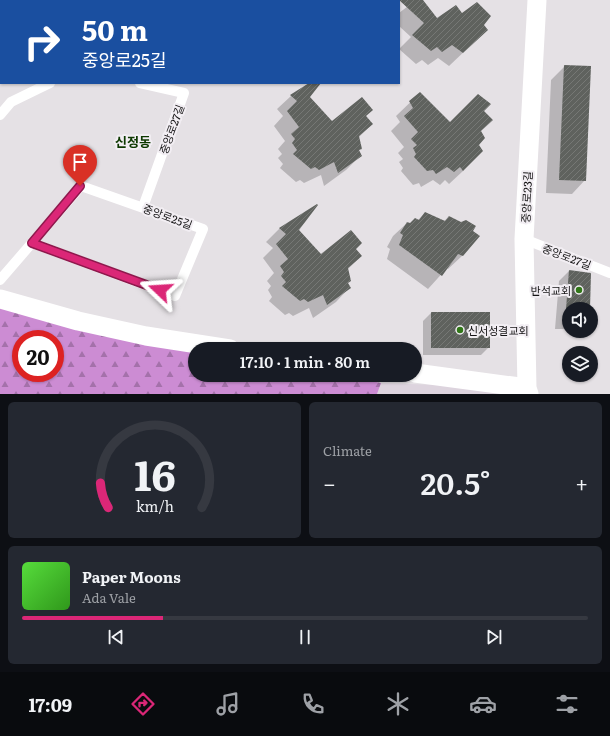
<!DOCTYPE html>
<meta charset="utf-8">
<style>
:root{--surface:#171b24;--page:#242831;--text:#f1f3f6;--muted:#9ea1a6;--line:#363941;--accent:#db2777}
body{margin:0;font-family:Literata,"Noto Sans KR",serif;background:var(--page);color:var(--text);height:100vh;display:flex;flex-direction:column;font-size:15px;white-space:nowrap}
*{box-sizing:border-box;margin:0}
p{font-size:13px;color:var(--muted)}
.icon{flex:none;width:22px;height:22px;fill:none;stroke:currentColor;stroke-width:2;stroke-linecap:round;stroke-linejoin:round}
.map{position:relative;height:394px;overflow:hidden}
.panel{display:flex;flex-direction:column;gap:8px;padding:8px;background:#0d0f14;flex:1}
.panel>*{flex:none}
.banner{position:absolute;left:0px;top:0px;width:400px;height:84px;box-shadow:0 1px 3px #0004;background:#1a4fa0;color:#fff;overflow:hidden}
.controls{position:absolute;left:562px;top:302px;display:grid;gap:8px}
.controls a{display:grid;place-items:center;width:36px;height:36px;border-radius:50%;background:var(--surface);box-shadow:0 1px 3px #0004;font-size:20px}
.speed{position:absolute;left:12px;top:330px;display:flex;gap:8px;font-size:20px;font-weight:700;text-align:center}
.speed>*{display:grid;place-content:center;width:52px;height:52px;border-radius:50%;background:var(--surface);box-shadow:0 1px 3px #0004;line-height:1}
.speed .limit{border:6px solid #d22;background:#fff;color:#111}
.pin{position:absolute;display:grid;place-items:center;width:34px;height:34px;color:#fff;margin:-41px -17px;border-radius:50% 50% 50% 0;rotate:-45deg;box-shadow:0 0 4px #0007}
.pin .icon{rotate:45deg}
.me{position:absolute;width:44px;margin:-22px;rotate:290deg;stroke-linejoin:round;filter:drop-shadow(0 0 3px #0008)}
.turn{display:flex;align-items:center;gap:14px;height:84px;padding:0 16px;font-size:18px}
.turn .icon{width:52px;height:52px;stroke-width:2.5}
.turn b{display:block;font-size:28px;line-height:34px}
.big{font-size:30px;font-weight:600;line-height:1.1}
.panel .card{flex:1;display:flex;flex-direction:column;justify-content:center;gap:6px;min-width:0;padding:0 14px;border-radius:6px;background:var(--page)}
.panel .dial{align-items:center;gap:0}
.dial svg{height:104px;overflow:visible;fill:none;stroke:var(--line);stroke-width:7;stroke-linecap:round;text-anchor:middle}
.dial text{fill:var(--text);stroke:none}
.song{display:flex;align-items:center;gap:12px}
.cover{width:48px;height:48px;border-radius:6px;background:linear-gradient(135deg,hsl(110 70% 55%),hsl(110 70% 35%))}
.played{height:4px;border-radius:2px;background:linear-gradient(90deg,var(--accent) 25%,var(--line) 25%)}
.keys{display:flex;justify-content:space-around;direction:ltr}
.heat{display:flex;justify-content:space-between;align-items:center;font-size:22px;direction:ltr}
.panel .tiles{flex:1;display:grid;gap:8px;grid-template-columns:1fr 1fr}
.card:last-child{grid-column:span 2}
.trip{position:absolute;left:188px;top:342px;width:234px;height:40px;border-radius:20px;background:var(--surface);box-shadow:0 1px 3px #0004;font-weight:600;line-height:40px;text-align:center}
.tab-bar{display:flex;height:64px;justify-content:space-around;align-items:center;background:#090b0e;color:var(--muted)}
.tab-bar .icon{width:28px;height:28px}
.tab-bar .active{color:var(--accent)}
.tab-bar b{font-size:18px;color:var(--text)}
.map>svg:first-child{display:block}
</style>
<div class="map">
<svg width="610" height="394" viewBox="0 0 610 394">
<defs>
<pattern id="forest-firs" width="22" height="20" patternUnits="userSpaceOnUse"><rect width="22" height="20" fill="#cc8cd3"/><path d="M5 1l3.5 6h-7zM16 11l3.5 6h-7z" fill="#a471aa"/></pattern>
<pattern id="building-hatch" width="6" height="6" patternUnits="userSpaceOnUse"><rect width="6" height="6" fill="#5f625e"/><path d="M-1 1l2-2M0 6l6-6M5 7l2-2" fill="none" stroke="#767875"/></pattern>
</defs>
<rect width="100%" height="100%" fill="#e5e1e5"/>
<path fill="#ddd4de" d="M381,383l146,5 2,6h-152z"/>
<path fill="url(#forest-firs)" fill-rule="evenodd" d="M0,299l195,50v26h150l36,8 -4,11h-377zM21,339h34v34h-34z"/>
<path fill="#0003" d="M170,0h60l1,1h-60z
M272,0h23v1h-24z
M340,0h16l2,1h-19z
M416,0h6l15,19 25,-5 20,11 5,5 -38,36 -11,-8 -10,7 -6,-5 -6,4 -17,-15 12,-12 -12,-11v-13z
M565,66l20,114 -13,14 -26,-1 5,-113z
M311,83h9l-11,14 23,25 34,-6 6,8 -14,14 3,10 -3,3 2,5 -14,14 -22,16 -3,-11 -17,8 -4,-3 -4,2 -16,-14 3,-4 -5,-6 4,-4 -4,-5 7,-8 -11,-15 9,-10 -6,-7 14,-13z
M420,93l30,30 32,-12 -5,34 -14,26 -14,13 -4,-4 -5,5 -7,-5 -12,7 -2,-4 -6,2 -12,-14 2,-3 -4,-6 4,-3 -5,-6 6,-6 -13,-16 9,-9 -4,-6z
M425,213l19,8 5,-4 29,19 -16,20 -14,13 -1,-1 -19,21 -41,-30 3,-10 -3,-2 6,-11 14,-13 3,1 8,-4z
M280,228l18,2 22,25 34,-6 7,7 -14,14v14l2,4 -13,14 -23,16 -4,-10 -16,8 -4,-3 -4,2 -16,-14 3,-4 -4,-7 3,-4 -4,-5 7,-8 -11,-15 10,-10 -7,-6z
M569,271l20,38h-20v20h-14l4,-48z
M431,313l58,34 -8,8h-58v-34z"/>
<path fill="url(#building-hatch)" d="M399,0h24l14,18 19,-13 6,8 15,-11 14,14 -7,9 4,5 -25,23 -11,-8 -10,7 -5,-5 -6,4 -19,-16 12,-12z
M564,65l27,1 -5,115 -27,-1z
M309,83h12l-11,14 22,24 30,-24 11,13 -7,6 7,8 -14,12 3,13 -3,1 3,6 -24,17 -4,-11 -15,8 -4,-3 -4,2 -18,-15 4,-4 -5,-7 3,-4 -4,-5 8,-7 -12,-16 10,-10 -7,-6z
M420,92l30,30 28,-28 13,10 -7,7 9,9 -12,11 4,7 -6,7 4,6 -20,20 -3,-4 -6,5 -7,-5 -11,7 -3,-4 -6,1 -13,-14 2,-3 -3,-6 4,-3 -6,-6 7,-7 -14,-16 9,-8 -4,-7z
M317,204l1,1 -19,25 22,24 30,-24 11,13 -6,6 6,7 -14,12 3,13 -3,2 3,5 -24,17 -4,-10 -15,7 -4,-3 -4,2 -18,-15 4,-4 -5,-6 3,-4 -4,-6 8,-7 -12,-15 10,-10 -7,-6z
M425,212l20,9 4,-5 12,6 5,-2 10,6 -3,5 7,5 -17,20 -5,-2 -16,22 -43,-31 4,-10 -3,-2 7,-11 3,1 5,-5 4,2z
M569,270l22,3 -1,36h-24z
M431,312h59v36h-59z"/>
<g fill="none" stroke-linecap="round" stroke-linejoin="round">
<path stroke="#fff" stroke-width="10" d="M118,1v-1
M140,83l44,10 -41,114
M0,115l11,-13 39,-19
M524,239l86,34
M0,280l81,-94 122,43 -28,67 -143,-53"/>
<path stroke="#fff" stroke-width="19" d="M0,299l78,22 68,15 84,13
M415,373l112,15
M529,394l-2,-6 -3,-149 13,-239"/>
</g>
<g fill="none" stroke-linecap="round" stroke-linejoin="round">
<g stroke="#8e194d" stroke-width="10">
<path id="route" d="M80,186l-48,57 128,47"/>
</g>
<use href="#route" stroke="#db2777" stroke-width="7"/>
</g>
<g fill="#327719" stroke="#f2eef3" stroke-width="1.5">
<circle cx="579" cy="290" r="4"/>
<circle cx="460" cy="330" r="4"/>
</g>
<g text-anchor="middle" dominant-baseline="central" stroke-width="4" stroke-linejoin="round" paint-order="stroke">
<g font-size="11" fill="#151415" stroke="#f2eef3">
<text transform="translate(171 129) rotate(-70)">중앙로27길</text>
<text transform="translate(526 197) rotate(-87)">중앙로23길</text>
<text transform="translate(168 216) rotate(20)">중앙로25길</text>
<text transform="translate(567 256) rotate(21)">중앙로27길</text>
</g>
<g font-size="11" fill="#151415" stroke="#f2eef3" text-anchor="end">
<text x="571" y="290">반석교회</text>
<text x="468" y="330" text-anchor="start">신서성결교회</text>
</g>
<g font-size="13" font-weight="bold" fill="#0d3900" stroke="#f2eef3">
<text x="133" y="141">신정동</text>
</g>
</g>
</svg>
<div class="controls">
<a><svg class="icon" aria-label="sound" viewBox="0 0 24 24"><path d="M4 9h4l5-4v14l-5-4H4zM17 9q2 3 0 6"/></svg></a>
<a><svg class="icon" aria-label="layers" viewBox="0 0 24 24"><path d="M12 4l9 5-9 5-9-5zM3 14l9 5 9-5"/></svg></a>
</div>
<div class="speed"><div class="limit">20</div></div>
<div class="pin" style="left:80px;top:186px;background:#d93025"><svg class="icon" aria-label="arrive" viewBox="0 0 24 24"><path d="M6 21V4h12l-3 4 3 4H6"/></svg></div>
<svg class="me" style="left:160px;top:290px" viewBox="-20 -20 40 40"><path d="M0-17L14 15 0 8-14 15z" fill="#db2777" stroke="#fff" stroke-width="4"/></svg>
<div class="trip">17:10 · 1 min · 80 m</div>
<div class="banner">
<div class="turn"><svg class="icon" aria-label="right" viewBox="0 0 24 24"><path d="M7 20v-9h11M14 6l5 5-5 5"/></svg><div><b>50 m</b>중앙로25길</div></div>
</div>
</div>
<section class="panel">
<div class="tiles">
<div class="card dial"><svg viewBox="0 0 100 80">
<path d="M14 69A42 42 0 1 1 86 69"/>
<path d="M14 69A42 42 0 0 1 8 50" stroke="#db2777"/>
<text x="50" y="56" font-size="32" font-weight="700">16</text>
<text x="50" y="72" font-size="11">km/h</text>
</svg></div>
<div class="card"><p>Climate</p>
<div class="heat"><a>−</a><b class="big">20.5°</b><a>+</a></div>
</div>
<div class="card">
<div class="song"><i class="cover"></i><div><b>Paper Moons</b><p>Ada Vale</p></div></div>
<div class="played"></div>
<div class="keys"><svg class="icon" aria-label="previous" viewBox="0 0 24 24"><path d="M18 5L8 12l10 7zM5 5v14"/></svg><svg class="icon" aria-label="pause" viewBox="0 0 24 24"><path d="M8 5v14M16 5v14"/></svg><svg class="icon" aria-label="next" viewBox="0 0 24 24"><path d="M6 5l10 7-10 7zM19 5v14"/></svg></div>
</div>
</div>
</section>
<nav class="tab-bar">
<b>17:09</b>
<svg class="icon active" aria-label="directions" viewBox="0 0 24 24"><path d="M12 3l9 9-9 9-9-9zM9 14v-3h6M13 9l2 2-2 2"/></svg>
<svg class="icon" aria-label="music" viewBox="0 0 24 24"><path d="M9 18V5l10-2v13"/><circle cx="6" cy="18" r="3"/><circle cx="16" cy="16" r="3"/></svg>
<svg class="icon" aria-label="phone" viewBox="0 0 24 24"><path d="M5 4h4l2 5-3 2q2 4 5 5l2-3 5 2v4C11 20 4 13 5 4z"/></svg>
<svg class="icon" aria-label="climate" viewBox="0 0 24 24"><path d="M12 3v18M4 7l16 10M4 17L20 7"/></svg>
<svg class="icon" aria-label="car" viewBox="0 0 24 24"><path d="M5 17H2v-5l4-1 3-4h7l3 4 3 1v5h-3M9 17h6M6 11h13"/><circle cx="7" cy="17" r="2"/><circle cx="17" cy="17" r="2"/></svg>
<svg class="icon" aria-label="filters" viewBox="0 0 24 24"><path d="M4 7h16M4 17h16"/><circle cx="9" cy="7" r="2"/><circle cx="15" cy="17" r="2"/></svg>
</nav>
